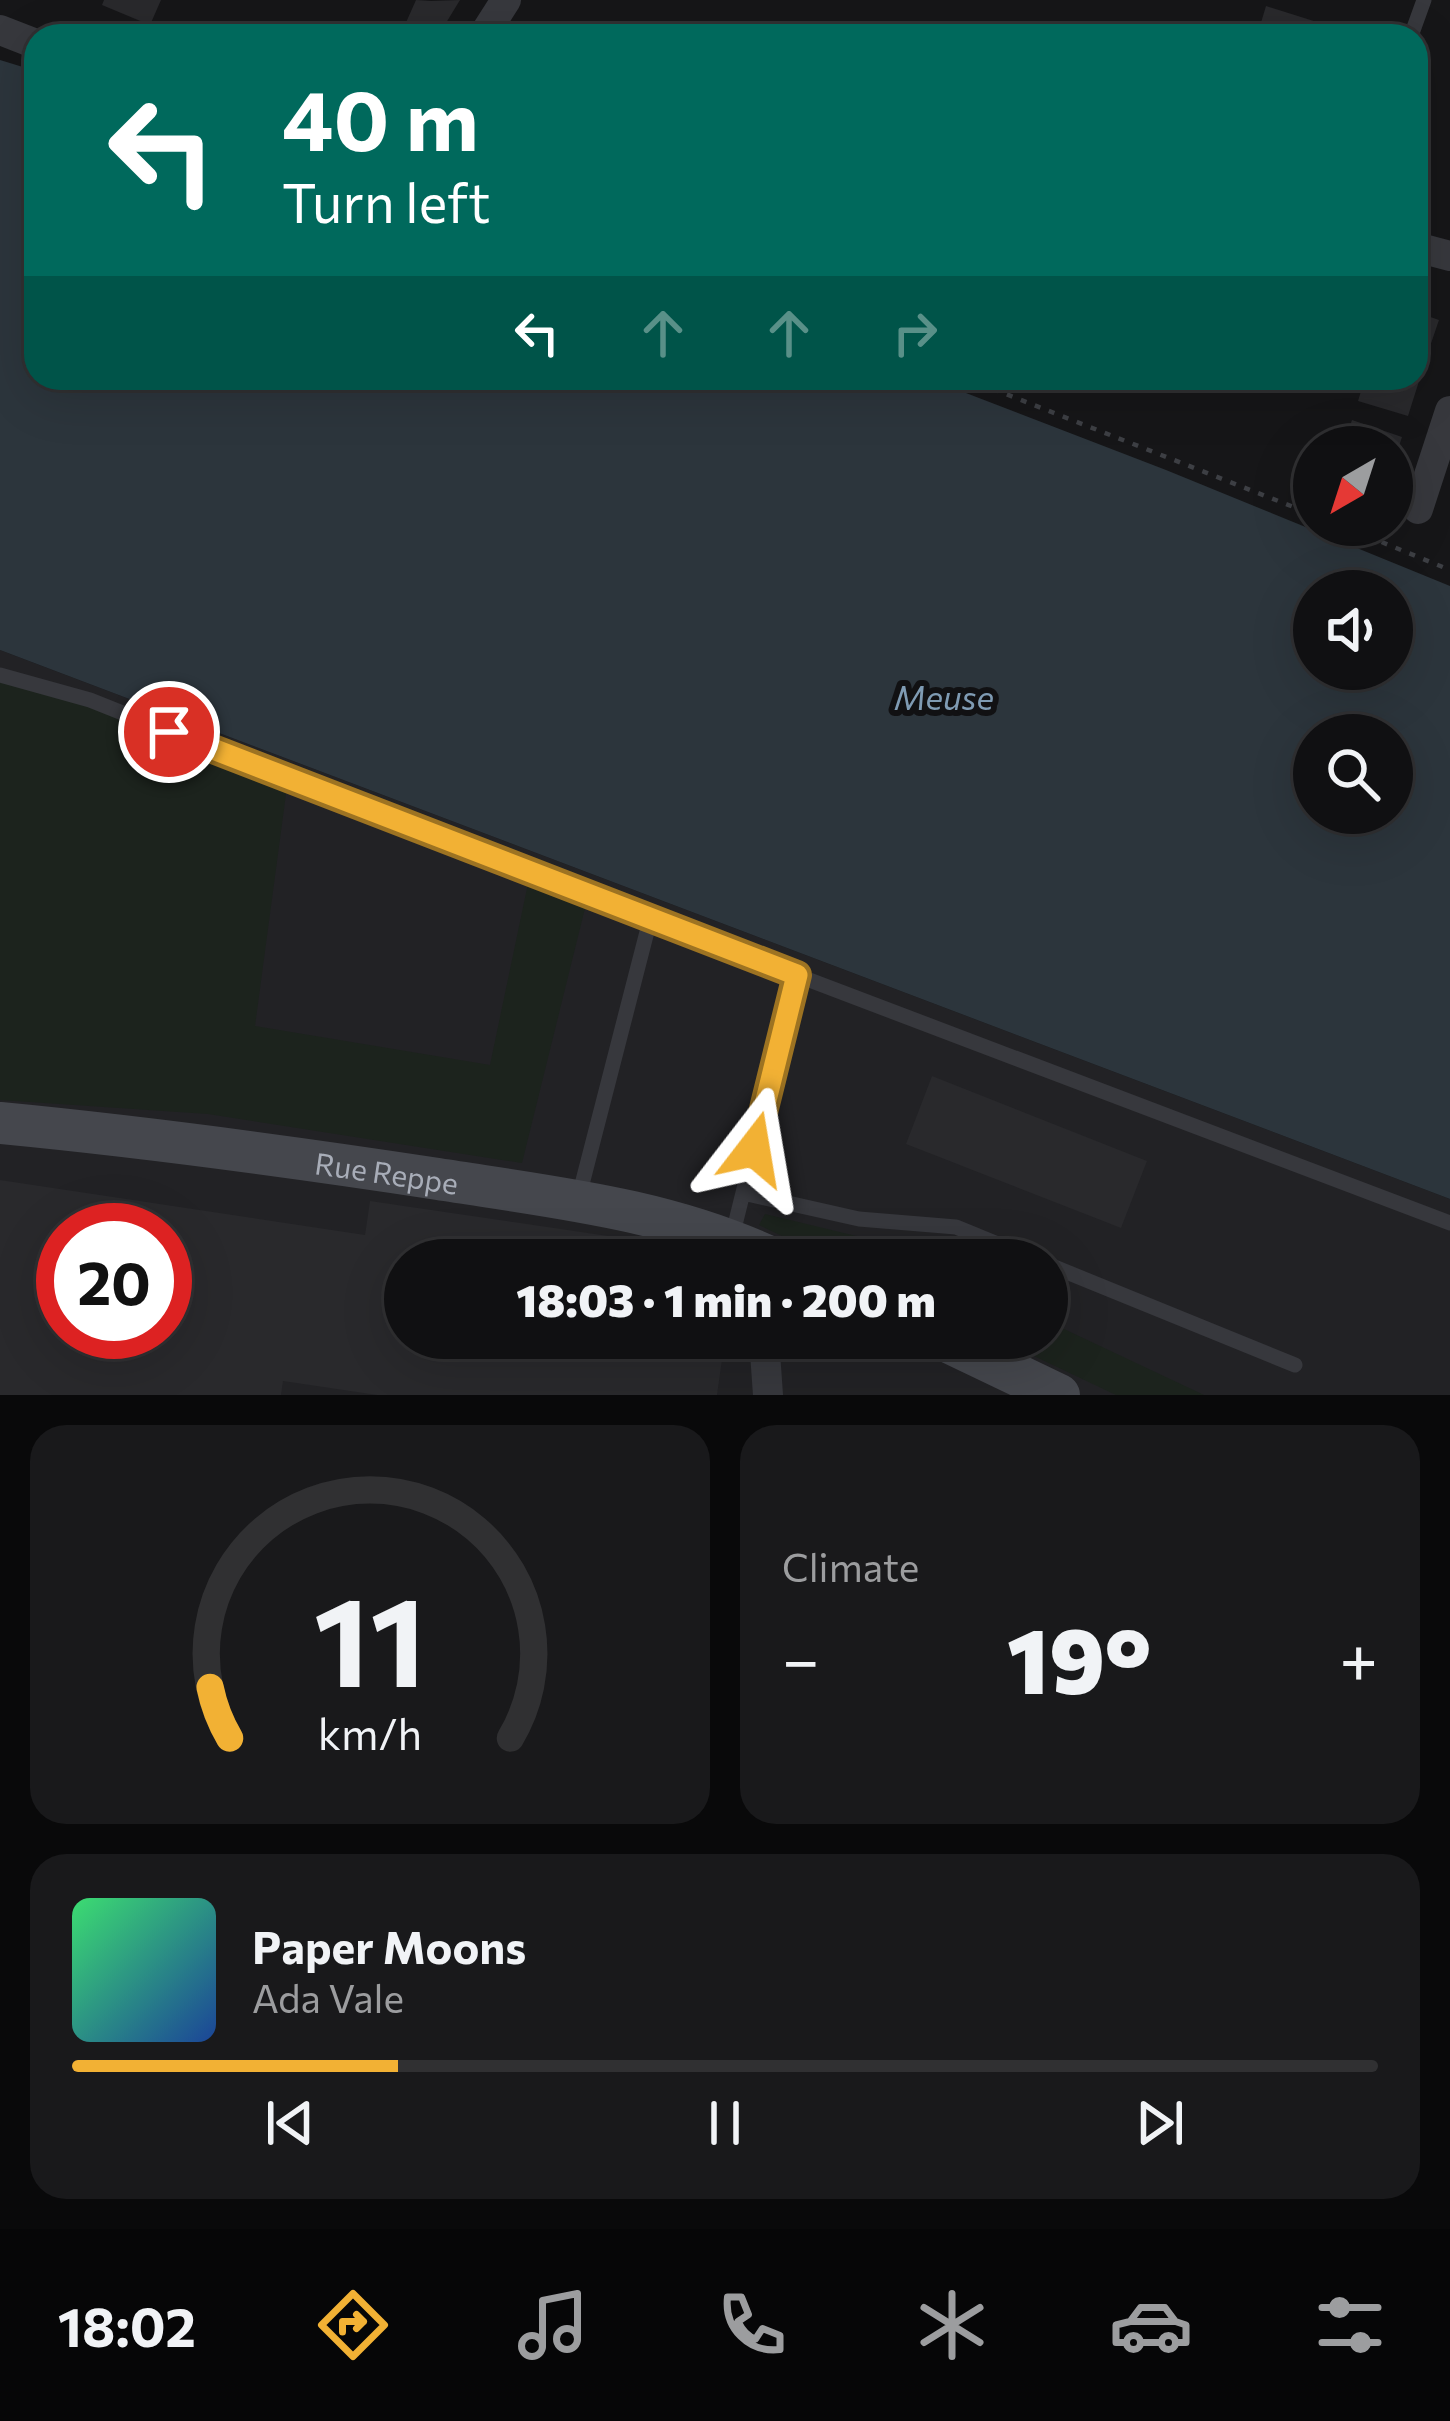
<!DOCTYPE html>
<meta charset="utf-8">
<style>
:root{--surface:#101012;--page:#19191b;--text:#f1f3f6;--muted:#9c9d9f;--line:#303032;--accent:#f2b134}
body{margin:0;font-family:Commissioner,sans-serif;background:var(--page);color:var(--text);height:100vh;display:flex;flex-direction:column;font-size:45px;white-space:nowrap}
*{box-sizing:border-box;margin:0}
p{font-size:39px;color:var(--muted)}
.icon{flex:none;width:66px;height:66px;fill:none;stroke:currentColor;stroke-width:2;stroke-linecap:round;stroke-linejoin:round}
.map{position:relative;height:1395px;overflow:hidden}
.details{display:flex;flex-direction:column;gap:30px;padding:30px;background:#09090a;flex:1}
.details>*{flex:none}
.top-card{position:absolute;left:24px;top:24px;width:1404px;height:366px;border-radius:36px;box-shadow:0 12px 48px #0002,0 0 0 3px var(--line);background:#00695c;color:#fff;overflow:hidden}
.needle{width:78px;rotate:219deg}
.buttons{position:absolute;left:1293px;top:426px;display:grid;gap:24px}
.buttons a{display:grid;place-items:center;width:120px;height:120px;border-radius:50%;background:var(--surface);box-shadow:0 12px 48px #0002,0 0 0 3px var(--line);font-size:60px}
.speed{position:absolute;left:36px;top:1203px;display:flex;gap:24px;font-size:60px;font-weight:700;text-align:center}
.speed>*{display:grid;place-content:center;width:156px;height:156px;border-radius:50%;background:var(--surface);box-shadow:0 12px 48px #0002,0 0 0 3px var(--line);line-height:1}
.speed .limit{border:18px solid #d22;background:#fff;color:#111}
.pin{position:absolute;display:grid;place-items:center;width:102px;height:102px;color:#fff;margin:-51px;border:6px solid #fff;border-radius:50%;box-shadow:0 3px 12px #0007}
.me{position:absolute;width:132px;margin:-66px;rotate:14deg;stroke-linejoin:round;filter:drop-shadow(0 0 9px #0008)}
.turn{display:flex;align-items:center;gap:42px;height:252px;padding:0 60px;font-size:54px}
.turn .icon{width:156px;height:156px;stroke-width:2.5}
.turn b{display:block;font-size:84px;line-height:102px}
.lanes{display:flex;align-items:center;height:114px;padding:0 60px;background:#0003;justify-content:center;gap:60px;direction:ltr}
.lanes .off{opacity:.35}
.big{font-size:90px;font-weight:800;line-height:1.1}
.details .card{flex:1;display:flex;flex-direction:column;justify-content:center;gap:18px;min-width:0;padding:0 42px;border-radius:36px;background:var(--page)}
.details .dial{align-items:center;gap:0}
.dial svg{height:312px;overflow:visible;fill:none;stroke:var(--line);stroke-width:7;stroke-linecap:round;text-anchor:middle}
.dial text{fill:var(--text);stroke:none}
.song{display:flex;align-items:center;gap:36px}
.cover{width:144px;height:144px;border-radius:18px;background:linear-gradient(135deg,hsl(140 70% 55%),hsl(220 70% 35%))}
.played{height:12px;border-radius:6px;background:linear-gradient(90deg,var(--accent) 25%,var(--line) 25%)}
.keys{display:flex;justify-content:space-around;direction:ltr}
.heat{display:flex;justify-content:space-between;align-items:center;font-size:66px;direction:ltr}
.details .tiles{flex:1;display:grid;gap:30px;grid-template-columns:1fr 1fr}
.card:last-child{grid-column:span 2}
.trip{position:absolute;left:384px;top:1239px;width:684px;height:120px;border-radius:60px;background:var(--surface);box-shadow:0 12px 48px #0002,0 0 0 3px var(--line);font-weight:800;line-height:120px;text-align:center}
.tab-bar{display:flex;height:192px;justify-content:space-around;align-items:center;background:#060607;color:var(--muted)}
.tab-bar .icon{width:84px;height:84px}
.tab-bar .on{color:var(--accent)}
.tab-bar b{font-size:54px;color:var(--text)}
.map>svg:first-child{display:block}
</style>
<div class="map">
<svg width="1450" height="1395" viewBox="0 0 1450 1395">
<rect width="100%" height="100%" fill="#161618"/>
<path fill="#222225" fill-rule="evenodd" d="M0,650l1450,549v196h-1450zM63,1230h102v102h-102zM405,1260h642v78h-642z"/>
<path fill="#1c231d" d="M0,675l288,104 -33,247 235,39 40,-191 58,22 -66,267 -314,-49 -208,-14z
M765,1214l112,27 41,19h-86l-73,-35z
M1047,1321l157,74h-88l-120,-57h51z"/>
<path fill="#2c353c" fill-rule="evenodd" d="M0,60l36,11v307h891l239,92 284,116v613l-1450,-549zM1314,591h78v78h-78zM1314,735h78v78h-78z"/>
<path fill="#29292c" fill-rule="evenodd" d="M104,0h57l-11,25 -48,-20z
M416,0l15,1 29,-1 -22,36h-38z
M1266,6l54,17 -4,13h-59z
M1416,312l23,8 -12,35 -11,-4z
M1365,378h55l-12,38 -50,-15z
M1352,420l50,17 -9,27 -1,-17h-49z
M932,1076l215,85 -26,67 -215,-84z
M0,1180l365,55 5,-34 245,36 -4,23h-206v78h320l-8,57h-340l-94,-14 -2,14h-281zM63,1230h102v102h-102z
M784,1338h44l-6,15 -13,-7 -4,11 -24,-11z"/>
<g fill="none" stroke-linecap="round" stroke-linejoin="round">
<path stroke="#3d3f44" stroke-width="4.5" stroke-dasharray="6 9" stroke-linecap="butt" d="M965,378l349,137
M1340,525l110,45"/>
<path stroke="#37383d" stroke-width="15" d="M1411,36l13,-36
M0,675l90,25 366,146 994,377
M743,1193l116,26 97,8 81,33
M579,1196l71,-276
M732,1237l65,-262
M1047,1264l248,101"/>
<path stroke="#37383d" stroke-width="30" d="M0,30l36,14
M483,36l23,-36
M1416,247l34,9
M1418,509l32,-98
M764,1338l4,57"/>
<g stroke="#45474d" stroke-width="42">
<path id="s1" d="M0,1123c146,14 293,34 438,56 115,18 231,30 338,81"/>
<path d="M940,1338l119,57"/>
</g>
</g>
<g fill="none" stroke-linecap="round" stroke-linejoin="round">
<g stroke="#9d7322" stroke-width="30">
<path id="route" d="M169,732l628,243 -43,174"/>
</g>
<use href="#route" stroke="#f2b134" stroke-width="21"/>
</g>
<g text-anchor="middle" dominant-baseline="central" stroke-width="12" stroke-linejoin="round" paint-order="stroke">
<g font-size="30" fill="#a8adb8" stroke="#111113">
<text stroke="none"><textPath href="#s1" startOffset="390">Rue Reppe</textPath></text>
</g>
<g font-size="33" font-style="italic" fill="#7f9bb3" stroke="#111113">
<text x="944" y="696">Meuse</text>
</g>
</g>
</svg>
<div class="buttons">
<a><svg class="needle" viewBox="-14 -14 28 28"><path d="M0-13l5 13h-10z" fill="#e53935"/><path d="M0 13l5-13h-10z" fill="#9c9d9f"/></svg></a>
<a><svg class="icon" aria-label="sound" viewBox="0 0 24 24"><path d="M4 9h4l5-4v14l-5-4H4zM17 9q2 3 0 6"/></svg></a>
<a><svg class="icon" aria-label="search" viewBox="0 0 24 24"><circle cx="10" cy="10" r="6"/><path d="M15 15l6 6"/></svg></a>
</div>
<div class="speed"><div class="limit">20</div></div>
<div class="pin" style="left:169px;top:732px;background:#d93025"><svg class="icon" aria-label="arrive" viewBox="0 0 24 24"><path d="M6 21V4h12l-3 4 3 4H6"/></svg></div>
<svg class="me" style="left:754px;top:1149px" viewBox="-20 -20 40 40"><path d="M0-17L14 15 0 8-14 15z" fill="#f2b134" stroke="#fff" stroke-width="4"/></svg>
<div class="trip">18:03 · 1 min · 200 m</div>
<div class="top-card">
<div class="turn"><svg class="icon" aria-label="left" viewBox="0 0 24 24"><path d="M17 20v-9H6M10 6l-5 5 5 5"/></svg><div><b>40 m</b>Turn left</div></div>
<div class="lanes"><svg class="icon" aria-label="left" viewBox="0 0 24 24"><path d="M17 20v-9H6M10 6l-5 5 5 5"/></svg><svg class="icon off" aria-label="ahead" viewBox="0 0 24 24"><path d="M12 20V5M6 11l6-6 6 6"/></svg><svg class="icon off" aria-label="ahead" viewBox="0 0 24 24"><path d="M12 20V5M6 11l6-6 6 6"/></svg><svg class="icon off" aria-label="right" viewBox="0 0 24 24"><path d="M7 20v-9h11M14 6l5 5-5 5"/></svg></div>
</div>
</div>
<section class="details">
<div class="tiles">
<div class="card dial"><svg viewBox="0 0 100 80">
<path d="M14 69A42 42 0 1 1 86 69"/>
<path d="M14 69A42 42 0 0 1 9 56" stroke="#f2b134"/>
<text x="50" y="56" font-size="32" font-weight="700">11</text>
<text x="50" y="72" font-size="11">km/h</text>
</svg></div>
<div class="card"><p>Climate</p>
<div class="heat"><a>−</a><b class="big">19°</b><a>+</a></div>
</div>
<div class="card">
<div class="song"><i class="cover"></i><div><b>Paper Moons</b><p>Ada Vale</p></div></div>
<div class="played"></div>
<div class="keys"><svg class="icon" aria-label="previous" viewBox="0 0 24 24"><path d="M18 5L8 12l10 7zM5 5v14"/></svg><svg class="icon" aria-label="pause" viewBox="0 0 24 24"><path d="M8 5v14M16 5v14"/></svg><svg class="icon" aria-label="next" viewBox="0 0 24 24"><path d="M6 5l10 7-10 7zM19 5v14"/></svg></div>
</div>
</div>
</section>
<nav class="tab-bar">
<b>18:02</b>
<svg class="icon on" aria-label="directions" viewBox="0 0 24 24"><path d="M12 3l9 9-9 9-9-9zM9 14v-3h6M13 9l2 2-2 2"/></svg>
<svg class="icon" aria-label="music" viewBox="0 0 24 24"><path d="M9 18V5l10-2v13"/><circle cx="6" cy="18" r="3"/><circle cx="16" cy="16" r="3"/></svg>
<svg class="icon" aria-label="phone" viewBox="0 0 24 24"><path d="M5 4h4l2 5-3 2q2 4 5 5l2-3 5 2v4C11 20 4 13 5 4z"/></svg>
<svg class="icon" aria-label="climate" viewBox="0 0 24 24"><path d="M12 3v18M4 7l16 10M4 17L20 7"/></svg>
<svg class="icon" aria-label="car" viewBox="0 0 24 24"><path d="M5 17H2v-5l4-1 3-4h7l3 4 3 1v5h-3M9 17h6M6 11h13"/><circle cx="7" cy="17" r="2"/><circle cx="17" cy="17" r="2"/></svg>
<svg class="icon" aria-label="filters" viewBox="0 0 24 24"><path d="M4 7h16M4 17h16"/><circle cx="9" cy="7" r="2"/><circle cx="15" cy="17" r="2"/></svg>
</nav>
